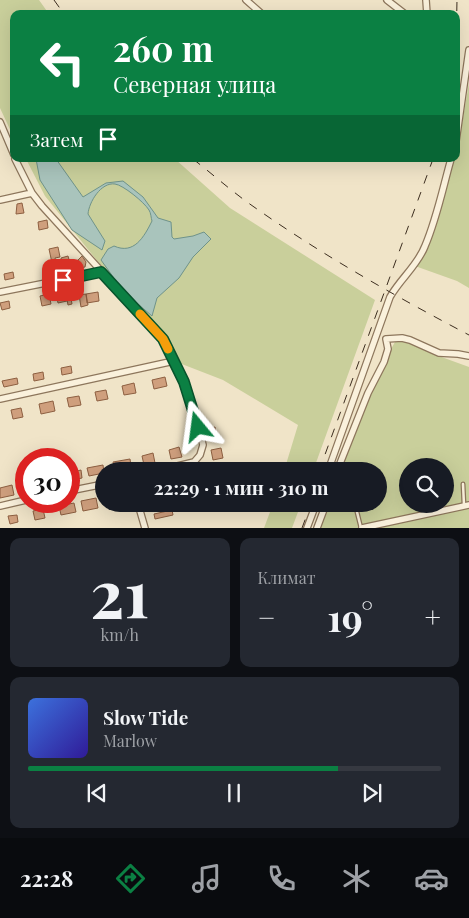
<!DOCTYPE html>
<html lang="ru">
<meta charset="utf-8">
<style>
:root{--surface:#171b24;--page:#242831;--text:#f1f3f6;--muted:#9ea1a6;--line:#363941;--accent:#0b8043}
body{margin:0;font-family:"Playfair Display",serif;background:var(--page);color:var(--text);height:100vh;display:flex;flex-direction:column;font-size:19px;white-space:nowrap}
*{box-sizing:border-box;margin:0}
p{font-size:16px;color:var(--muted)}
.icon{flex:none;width:28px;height:28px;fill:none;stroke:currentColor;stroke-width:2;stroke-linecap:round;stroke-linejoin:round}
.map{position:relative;height:528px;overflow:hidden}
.sheet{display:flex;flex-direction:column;gap:10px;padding:10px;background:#0d0f14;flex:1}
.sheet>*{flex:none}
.banner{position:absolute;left:10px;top:10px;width:450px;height:152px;border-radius:10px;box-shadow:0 5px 20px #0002;background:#0b8043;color:#fff;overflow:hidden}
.controls{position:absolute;left:399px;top:458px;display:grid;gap:10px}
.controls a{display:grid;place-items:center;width:55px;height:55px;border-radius:50%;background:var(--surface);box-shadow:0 5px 20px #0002;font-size:25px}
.speed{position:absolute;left:15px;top:448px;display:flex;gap:10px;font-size:25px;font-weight:700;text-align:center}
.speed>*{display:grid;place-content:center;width:65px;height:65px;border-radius:50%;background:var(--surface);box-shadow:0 5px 20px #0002;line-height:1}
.speed .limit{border:8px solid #d22;background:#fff;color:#111}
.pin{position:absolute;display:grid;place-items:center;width:42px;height:42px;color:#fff;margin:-21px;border-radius:10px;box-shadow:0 2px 8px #0006}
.me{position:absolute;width:55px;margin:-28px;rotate:344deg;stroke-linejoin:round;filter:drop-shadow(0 0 4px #0008)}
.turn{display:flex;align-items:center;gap:18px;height:105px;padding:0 20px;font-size:22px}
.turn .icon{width:65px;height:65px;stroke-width:2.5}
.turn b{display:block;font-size:35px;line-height:42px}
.then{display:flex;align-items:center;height:48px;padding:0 20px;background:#0003;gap:10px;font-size:19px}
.big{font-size:38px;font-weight:700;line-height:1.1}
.sheet .widget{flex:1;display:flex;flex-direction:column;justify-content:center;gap:8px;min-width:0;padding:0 18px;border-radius:10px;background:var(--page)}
.sheet .dial{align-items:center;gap:0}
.dial b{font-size:65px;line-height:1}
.song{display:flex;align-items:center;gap:15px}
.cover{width:60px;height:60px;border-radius:8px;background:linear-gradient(135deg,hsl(220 70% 55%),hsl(250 70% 35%))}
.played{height:5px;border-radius:2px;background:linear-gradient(90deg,var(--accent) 75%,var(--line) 75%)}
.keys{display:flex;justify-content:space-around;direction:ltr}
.heat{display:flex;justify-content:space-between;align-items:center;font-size:28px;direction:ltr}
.sheet .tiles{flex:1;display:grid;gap:10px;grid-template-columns:1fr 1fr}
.widget:last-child{grid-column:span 2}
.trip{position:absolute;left:95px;top:462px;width:292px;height:50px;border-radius:25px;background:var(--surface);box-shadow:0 5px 20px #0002;font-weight:700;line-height:50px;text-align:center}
.dock{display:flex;height:80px;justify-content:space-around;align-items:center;background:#090b0e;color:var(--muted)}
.dock .icon{width:35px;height:35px}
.dock .selected{color:var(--accent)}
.dock b{font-size:22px;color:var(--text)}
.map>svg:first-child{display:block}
</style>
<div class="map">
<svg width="469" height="528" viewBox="0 0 469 528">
<rect width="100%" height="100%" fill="#f0e4c8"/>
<path fill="#c9cf9b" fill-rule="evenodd" d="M0,0h39l10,14h-35v124l-14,-30z
M469,83v205l-12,-7 -42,-15 12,-17 27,-90h2z
M26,159h149l55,49 145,92 -62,171h-29l14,-46 -75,-45 -49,-19 -11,-22 -60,-71 -58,-72z
M403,340l33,15 33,12v161h-155l9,-24h56v-33h-44l16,-44 17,-38 27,-47zM408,466h37v38h-37z
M273,504h28l-9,24h-28z"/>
<path fill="#a9c4bc" stroke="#6f938a" d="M36,159h20l27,38 23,-14 17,-2 20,16 15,21 13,4 1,15 2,2 19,-3 11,-4 7,7 -18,18 -14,21 -22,20 -5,18 -28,-24 -23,-32 7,-11 6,-3c20,9 30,-9 38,-25 -1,-3 -1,-8 -3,-11 -5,-8 -26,-25 -34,-26 -14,-2 -26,18 -27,30l17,27 -3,9 -30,-20 -32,-50z"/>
<path fill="#cf9f7d" stroke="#8d5f41" d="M22,203l2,10 -8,1 1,-10z
M47,220l1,8 -9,2 -1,-8z
M58,247l2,10 -5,1 3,13 -4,1 -5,-23z
M68,256l3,11 -8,2 -2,-11z
M82,256l4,6 -1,5 -5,1 -2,-8z
M13,272l1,6 -9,2 -1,-6z
M69,287l3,17 -4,1 -3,-17z
M65,291l2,10 -9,2 -2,-10z
M98,292l1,9 -12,2 -1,-9z
M49,294l2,10 -9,2 -2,-10z
M86,294l2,11 -7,2 -2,-12z
M9,301l1,7 -8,2 -2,-7z
M71,366l1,7 -10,2 -1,-7z
M43,372l1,7 -10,2 -1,-7z
M165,377l2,9 -13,3 -2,-9z
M17,378l1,6 -14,3 -2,-6z
M134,383l2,10 -12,2 -2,-9z
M106,390l2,9 -11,2 -2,-9z
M79,396l2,9 -12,2 -2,-9z
M53,401l2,10 -14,3 -2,-10z
M21,408l2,9 -10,2 -2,-9z
M215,427l2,11 -9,2 -2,-11z
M179,447l3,10 -11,2 -2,-9z
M221,448l2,10 -10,2 -2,-10z
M153,453l2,10 -11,2 -2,-9z
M130,459l1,7 -16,4 -2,-8z
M103,465l1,8 -15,3 -2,-8z
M81,470l1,8 -13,3v-8z
M12,485l2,10 -14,3v-10z
M96,498l2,10 -15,3 -2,-10z
M74,503l2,9 -15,3 -2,-9z
M43,509l2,9 -10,2 -2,-9z
M172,510l1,5 -18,4 -1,-5z
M17,515l1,7 -8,2 -2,-8z"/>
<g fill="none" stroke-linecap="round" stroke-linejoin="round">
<g stroke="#8d765c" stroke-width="5">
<path id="service" d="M463,484l1,21
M355,504l6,24"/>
</g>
<g stroke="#8d765c" stroke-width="8">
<path id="minor" d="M246,0l16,14
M387,0l18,14
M426,0l1,14
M0,122l14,33
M456,141l13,-91
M15,159l17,34 10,13 121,133 21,44 10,26 9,36 -3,10 -6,7 -37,9
M0,200l32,-7
M0,292l101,-20
M0,399l174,-38
M328,471l62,-174c10,-18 28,-32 35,-51 12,-28 18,-59 26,-87
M337,471l31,-78 16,-31 4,-13 -2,-10 16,-1 8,2 29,13 19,1 11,2
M69,491l35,-7
M138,504l7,24
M0,506l26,-6
M307,528l9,-24
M317,528l9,-24
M362,528l107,-23"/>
</g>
<use href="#service" stroke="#faf1dc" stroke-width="2.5"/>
<use href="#minor" stroke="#faf1dc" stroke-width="5.5"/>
<path stroke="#3d2e20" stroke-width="1" stroke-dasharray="9 9" stroke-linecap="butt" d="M54,0l10,14
M456,47l1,-47
M193,159c18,14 35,29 54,43 70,50 146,93 222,133
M319,471l114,-312
M302,528l9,-24"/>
</g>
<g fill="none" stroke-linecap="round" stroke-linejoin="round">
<g stroke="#07532c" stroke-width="12">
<path id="route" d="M63,280l38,-8 62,67 21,43 14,45"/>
</g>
<use href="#route" stroke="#0b8043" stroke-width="9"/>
<path stroke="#f59e0b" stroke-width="9" d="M140,314l23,25 5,10"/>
</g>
</svg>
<div class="controls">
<a><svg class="icon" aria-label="search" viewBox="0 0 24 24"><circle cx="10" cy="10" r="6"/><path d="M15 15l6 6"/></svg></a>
</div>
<div class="speed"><div class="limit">30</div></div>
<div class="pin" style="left:63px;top:280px;background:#d93025"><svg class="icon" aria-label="arrive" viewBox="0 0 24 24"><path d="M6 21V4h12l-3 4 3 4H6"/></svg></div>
<svg class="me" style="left:198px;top:427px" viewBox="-20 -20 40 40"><path d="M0-17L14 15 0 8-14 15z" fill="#0b8043" stroke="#fff" stroke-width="4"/></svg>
<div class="trip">22:29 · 1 мин · 310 m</div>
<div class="banner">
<div class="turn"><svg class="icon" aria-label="left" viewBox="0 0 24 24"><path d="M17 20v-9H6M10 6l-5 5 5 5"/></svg><div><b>260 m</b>Северная улица</div></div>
<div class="then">Затем<svg class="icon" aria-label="arrive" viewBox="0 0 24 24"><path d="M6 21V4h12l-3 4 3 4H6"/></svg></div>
</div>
</div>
<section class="sheet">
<div class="tiles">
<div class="widget dial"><b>21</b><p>km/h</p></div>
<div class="widget"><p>Климат</p>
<div class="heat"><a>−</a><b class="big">19°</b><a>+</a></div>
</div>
<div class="widget">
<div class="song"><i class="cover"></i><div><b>Slow Tide</b><p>Marlow</p></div></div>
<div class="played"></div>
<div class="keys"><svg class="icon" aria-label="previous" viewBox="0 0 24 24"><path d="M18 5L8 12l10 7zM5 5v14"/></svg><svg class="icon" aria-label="pause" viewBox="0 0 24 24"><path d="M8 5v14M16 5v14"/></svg><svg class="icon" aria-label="next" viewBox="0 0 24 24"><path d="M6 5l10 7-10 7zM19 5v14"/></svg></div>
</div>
</div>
</section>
<nav class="dock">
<b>22:28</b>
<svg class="icon selected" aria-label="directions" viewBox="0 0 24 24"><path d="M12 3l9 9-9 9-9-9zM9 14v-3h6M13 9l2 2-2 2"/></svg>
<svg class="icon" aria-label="music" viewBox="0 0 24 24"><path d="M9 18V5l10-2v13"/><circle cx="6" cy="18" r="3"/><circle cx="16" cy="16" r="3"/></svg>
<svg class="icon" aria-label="phone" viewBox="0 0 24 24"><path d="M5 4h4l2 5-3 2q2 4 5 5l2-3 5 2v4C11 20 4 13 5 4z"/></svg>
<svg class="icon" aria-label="climate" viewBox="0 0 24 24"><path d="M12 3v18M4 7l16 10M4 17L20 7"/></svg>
<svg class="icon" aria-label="car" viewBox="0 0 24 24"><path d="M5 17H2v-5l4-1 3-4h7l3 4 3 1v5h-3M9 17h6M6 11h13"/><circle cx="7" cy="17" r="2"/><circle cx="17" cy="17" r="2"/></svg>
</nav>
